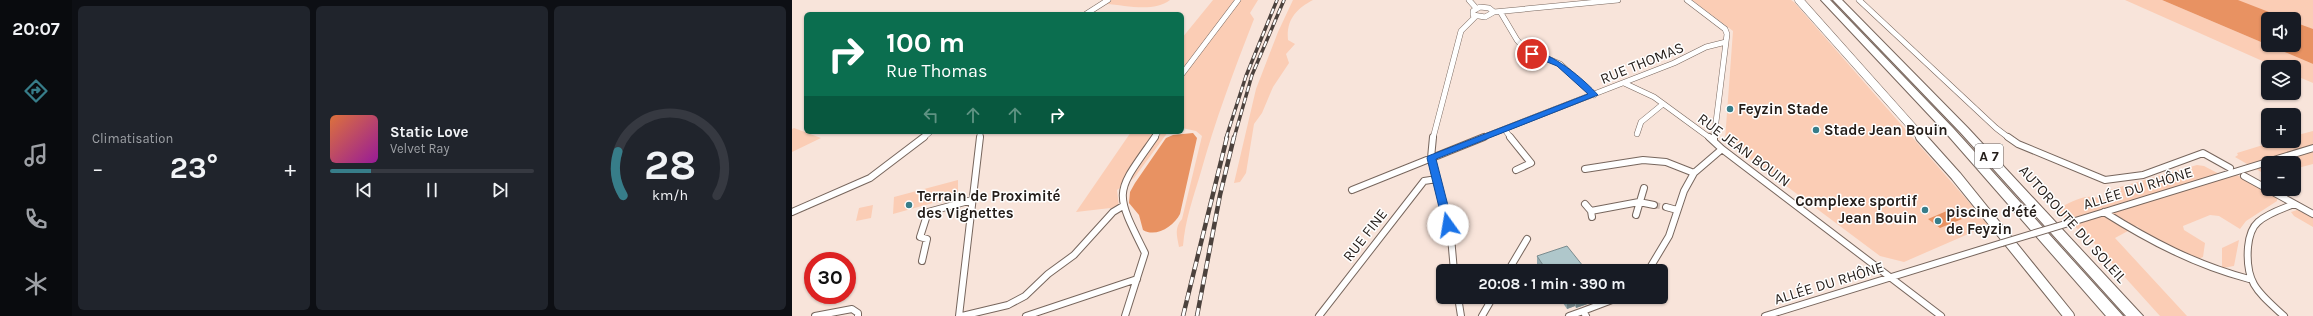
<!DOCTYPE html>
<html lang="fr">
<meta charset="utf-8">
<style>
:root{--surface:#171b24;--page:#20242c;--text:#f1f3f6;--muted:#9ea1a6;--line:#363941;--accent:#377d89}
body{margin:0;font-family:Karla,sans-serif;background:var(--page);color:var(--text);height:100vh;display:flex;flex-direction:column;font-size:15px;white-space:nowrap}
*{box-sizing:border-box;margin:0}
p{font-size:13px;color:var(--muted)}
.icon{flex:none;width:22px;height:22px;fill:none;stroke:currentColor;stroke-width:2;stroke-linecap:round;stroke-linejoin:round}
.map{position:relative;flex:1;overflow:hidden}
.panel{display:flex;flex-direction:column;gap:6px;padding:6px;background:#0d0f14;width:720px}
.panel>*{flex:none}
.hud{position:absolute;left:12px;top:12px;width:380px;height:122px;border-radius:6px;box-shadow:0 1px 3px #0004;background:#0b6e4f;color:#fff;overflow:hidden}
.tools{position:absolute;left:1469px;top:12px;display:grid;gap:8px}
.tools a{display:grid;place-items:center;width:40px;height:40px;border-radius:6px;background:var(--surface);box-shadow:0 1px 3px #0004;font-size:20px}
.speed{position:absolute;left:12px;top:252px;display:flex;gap:8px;font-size:20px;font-weight:700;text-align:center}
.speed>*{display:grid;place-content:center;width:52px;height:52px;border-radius:50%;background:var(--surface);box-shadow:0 1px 3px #0004;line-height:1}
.speed .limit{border:6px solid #d22;background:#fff;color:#111}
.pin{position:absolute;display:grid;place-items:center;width:34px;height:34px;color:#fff;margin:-17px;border:2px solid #fff;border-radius:50%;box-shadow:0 1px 4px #0007}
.me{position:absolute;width:44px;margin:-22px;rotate:347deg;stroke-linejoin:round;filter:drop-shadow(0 0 3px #0008)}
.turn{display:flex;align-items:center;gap:14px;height:84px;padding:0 16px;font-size:18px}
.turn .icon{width:52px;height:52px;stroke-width:2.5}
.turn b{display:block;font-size:28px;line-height:34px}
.lanes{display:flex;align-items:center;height:38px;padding:0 16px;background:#0003;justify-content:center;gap:20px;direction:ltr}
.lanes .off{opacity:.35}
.big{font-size:30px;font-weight:700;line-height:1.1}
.panel .card{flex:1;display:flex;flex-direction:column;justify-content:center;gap:6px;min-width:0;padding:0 14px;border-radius:6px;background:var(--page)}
.panel .dial{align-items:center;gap:0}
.dial svg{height:104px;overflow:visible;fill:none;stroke:var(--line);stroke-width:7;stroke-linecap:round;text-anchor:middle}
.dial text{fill:var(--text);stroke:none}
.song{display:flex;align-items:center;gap:12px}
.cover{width:48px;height:48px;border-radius:6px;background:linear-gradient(135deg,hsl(20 70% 55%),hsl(300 70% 35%))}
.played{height:4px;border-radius:2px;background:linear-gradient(90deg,var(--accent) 20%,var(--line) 20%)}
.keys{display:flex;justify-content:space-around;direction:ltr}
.heat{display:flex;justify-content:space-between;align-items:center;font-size:22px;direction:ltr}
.panel .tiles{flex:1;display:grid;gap:6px;grid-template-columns:repeat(3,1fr)}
.trip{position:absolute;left:644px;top:264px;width:232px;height:40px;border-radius:6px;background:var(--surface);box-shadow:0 1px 3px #0004;font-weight:700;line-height:40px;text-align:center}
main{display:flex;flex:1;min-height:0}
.tab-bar{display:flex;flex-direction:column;width:72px;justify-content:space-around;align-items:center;background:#090b0e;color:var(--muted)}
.tab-bar .icon{width:28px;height:28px}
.tab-bar .on{color:var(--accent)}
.tab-bar b{font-size:18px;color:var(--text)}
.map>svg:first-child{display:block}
</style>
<main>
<nav class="tab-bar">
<b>20:07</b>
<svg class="icon on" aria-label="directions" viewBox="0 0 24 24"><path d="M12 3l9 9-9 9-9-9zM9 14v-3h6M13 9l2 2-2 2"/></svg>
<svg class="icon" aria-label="music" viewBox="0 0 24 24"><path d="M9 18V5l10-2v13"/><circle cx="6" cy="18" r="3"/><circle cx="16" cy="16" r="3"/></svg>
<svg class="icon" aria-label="phone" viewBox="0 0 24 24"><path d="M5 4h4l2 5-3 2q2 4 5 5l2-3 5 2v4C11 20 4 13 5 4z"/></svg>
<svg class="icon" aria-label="climate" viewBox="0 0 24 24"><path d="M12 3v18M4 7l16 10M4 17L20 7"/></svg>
</nav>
<section class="panel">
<div class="tiles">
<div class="card"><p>Climatisation</p>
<div class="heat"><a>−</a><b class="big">23°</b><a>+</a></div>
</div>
<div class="card">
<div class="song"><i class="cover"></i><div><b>Static Love</b><p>Velvet Ray</p></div></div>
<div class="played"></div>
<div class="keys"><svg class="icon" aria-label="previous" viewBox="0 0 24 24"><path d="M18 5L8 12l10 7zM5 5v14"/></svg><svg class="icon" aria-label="pause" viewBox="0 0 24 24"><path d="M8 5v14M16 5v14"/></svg><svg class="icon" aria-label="next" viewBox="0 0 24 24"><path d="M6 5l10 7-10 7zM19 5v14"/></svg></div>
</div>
<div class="card dial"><svg viewBox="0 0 100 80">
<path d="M14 69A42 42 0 1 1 86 69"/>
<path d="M14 69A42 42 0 0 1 10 35" stroke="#377d89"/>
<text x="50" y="56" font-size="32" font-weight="700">28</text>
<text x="50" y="72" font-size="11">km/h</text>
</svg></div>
</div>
</section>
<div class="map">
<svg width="1521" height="316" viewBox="0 0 1521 316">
<rect width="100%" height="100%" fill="#f8e4da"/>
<path fill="#fbcdb5" d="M319,0h59c-17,13 -44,5 -64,4z
M421,0h45l-8,13 4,6c-20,51 -39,102 -54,156 -7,23 -15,46 -17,71l-4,1c-2,-11 -5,-19 3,-28l20,-83 -6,-5 -14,-3v-90z
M501,0h20c-17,9 -27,20 -25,40l7,4 -9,10 3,9 -16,24 -11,26 -8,11 -8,49 -6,9 -6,1 22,-94 22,-57z
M900,0h99l3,2 195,223 -85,37 -24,-6 -155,-116 8,-109z
M1333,0h37l151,64v19l-19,-8v-8h-18z
M1412,0h109v45l-19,-8v-18h-26z
M2,128l27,10 -29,14v-23z
M1521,131v33l-19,5v-6h-26v13l-33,-19 3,-2 -1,-2 39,-12h18v-5z
M339,132h37l-34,46 -17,12 2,17 -43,5z
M1405,165l7,1 23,12 10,-3 40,23v3l-31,20 -6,8 -21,-13 -9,-1 -27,11 1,4 21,13 -2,14 -7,3 -46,-22 -13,-12 -22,12 72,78h-27l-67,-74 -38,-32c17,-8 31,-19 49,-10l5,-3 -3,-6z
M166,180v16l-65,18 1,-17z
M81,205l-2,13 -15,3 3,-13z
M1505,210l16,7v10l-19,-11 -3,-4z
M1447,240l-5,26 -12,2v-20z"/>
<path fill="#e89262" d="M1370,0h76l49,19h-19v26z
M1502,22l19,7v35l-45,-19h26z
M401,133l4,5 -17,76c-6,12 -24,24 -37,16l-4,-15 -10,-12 1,-11 5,-9 31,-45 7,-3z
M1157,210l13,9 -22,9 -12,-9z"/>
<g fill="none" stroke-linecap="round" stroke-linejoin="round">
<path stroke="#cebcb3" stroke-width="6" stroke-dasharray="6 3.5" stroke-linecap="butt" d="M862,205l12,2"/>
<g stroke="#77665d" stroke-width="6">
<path id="minor-far1" d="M677,0l7,8
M895,0l38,29 2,5 -13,104
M1067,0l137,128 13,10
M688,7l9,1 5,4 -9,5 -12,-2v-4z
M702,12l124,-12
M709,13l16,27 8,9 35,15 34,31
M294,14l22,-14
M390,74l56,-74
M832,83l30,14 56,41
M713,130l6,8
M845,134l4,-12 22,-18
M131,138l7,-6
M188,138v-6
M362,138l4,-6
M641,138l28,-107 15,-15
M689,138l193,-75 32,-16 20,-5"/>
</g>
<g stroke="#77665d" stroke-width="8">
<path id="minor" d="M641,137l-2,21 20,79 3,34
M718,137l21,26 -15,7
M917,137l13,12 219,167
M1216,137l10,7 87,36 38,-5 60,-22 27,15
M922,140v-3
M793,169l58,-9 23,2 28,11
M1452,176l69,38
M560,190l132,-53
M793,204l6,7
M874,207l11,3
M0,212l78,-34 54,-41
M1312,212c46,29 92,53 145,67
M844,215l8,-27
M800,217l-1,-6 48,-9 15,3
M1280,222l241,-74
M130,261l5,-22 -7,-2 8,-25 44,-12
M716,271l19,-32
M856,271l21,-35 15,-45 10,-18 28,-24
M666,297l3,19
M791,311l37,-14
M23,316l37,-7 6,4v3
M167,316l21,-179
M170,316l46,-11 17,-9 23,-22 26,-19 39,-43 10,-6
M234,316l111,-37
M333,316l20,-63c-32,-64 -30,-59 10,-116
M527,316l105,-135 13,-2
M690,316l11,-19
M777,316l14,-5 3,5
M973,316l237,-73
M1492,316c-25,-23 -39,-32 -36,-69 1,-10 3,-19 10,-25 10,-9 24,-13 36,-18"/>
</g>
<g stroke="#77665d" stroke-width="9">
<path id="secondary-far1" d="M1007,0l123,138"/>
</g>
<g stroke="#77665d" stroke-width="12">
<path id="secondary" d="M1129,137l35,39 113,140"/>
</g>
<g stroke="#77665d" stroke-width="2">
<path id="motorway" d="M1029,0h9l123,128 170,188h-17l-161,-184z
M1041,0h9l126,128 175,188h-17l-166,-184z"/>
</g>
<use href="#minor-far1" stroke="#fff" stroke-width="5"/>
<use href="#minor" stroke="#fff" stroke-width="6"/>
<use href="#secondary-far1" stroke="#fff" stroke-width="8"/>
<use href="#secondary" stroke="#fff" stroke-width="10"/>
<use href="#motorway" fill="#fff" fill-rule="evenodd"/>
<g stroke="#4c423d" stroke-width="3.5">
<path id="rail-far1" d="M434,138l20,-62 31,-76
M442,138l18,-63 32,-75"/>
</g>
<g stroke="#4c423d" stroke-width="4.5">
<path id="rail" d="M391,316l44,-179
M405,316l23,-121 14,-58"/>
</g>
<use href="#rail-far1" stroke="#fff" stroke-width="2" stroke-dasharray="6" stroke-linecap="butt"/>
<use href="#rail" stroke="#fff" stroke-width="3" stroke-dasharray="8" stroke-linecap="butt"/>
<g stroke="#77665d" stroke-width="8" stroke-linecap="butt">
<path id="minor-bridge" d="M1210,243l70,-21"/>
</g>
<use href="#minor-bridge" stroke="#fff" stroke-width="6"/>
</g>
<path fill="#96abaf" d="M745,256l50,15h-47l-3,-5z
M767,297h40l-6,2v3l-17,6 -1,-2 -8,3z"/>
<path fill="#7a8b8e" d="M781,297h2v9l-8,3v-10z
M788,297h19l-6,2v3l-17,6v-9z"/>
<path fill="#afc7cb" stroke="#7a8b8e" d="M775,246l20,25h-40l-10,-15z
M774,297h7l-6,2z"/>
<path fill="#1a73e8" stroke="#114b97" d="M738,52c19,-3 56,29 68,43l-162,64 17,66 -5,4 -4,-1 -17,-70 1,-2 160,-62 -31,-28 -27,-11z"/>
<g fill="#377d89" stroke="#fff" stroke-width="1.5">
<circle cx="938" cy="109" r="4"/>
<circle cx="1024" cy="130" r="4"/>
<circle cx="117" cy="205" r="4"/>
<circle cx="1133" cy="210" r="4"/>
<circle cx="1146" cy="221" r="4"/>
</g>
<g text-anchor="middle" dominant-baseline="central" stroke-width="3" stroke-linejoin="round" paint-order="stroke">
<rect fill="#fff" stroke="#66615e" stroke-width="1" x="1183" y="144" width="28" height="24" rx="3"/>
<g font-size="14" font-weight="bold" fill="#241d19">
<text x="1197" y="156">A 7</text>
</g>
<g font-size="15" fill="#241d19" stroke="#fff">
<text transform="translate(850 63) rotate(-22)">RUE THOMAS</text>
<text transform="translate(952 150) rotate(37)">RUE JEAN BOUIN</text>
<text transform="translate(1346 188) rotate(-17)">ALLÉE DU RHÔNE</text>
<text transform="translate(1281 224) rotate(48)">AUTOROUTE DU SOLEIL</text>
<text transform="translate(573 235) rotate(-52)">RUE FINE</text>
<text transform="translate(1037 283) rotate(-17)">ALLÉE DU RHÔNE</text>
</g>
<g font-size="15" font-weight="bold" fill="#241d19" stroke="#fff" text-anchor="start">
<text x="946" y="109">Feyzin Stade</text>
<text x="1032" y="130">Stade Jean Bouin</text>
<text x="125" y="196">Terrain de Proximité<tspan x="125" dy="17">des Vignettes</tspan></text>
<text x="1125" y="201" text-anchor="end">Complexe sportif<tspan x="1125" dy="17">Jean Bouin</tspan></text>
<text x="1154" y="212">piscine d’été<tspan x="1154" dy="17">de Feyzin</tspan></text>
</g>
</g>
</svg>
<div class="tools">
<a><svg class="icon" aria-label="sound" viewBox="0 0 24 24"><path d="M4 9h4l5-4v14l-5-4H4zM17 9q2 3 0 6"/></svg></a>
<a><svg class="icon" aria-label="layers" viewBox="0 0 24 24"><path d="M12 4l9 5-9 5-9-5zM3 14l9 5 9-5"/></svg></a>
<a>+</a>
<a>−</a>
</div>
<div class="speed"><div class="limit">30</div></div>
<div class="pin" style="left:740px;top:54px;background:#d93025"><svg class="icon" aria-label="arrive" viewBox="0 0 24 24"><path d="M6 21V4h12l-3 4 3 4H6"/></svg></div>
<svg class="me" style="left:656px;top:225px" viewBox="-20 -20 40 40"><circle r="19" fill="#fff"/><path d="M0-13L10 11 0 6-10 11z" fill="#1a73e8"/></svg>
<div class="trip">20:08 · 1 min · 390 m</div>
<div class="hud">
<div class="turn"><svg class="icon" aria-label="right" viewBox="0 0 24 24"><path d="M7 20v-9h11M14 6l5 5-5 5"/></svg><div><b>100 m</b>Rue Thomas</div></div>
<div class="lanes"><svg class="icon off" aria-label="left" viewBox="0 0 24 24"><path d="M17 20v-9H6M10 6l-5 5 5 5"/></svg><svg class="icon off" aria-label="ahead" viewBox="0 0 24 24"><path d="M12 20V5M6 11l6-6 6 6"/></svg><svg class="icon off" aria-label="ahead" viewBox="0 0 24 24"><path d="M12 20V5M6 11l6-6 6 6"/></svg><svg class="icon" aria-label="right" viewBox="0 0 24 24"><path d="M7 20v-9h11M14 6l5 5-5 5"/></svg></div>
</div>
</div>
</main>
